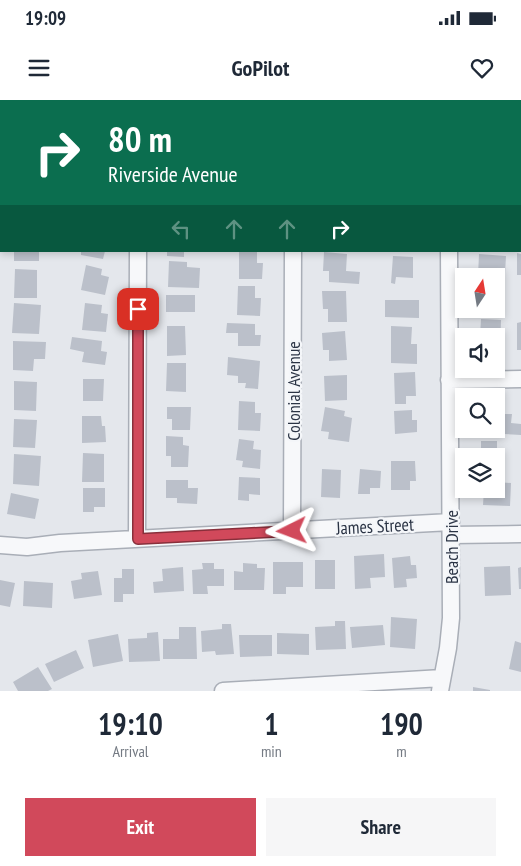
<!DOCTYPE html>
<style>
body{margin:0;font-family:"PT Sans Narrow",sans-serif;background:#f6f6f7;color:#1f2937;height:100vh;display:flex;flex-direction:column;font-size:19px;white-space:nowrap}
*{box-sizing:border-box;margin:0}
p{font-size:16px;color:#747a83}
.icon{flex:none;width:28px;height:28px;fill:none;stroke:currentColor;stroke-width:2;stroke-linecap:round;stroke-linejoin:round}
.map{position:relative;height:591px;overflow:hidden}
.panel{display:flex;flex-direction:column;background:#fff;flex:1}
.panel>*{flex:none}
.top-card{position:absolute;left:0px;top:0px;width:521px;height:152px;box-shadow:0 2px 8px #0003;background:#0b6e4f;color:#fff;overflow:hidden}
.needle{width:32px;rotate:12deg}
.buttons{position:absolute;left:455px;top:168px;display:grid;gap:10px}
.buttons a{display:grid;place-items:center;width:50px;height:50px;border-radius:0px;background:#fff;box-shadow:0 2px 8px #0003;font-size:25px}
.pin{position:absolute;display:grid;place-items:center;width:42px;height:42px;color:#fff;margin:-21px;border-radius:10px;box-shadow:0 2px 8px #0006}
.me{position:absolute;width:55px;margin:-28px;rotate:267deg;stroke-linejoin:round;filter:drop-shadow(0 0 4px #0008)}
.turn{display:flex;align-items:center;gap:18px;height:105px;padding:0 25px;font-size:22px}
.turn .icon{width:65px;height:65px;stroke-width:2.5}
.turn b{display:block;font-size:35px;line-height:42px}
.lanes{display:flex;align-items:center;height:48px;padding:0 25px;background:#0003;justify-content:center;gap:25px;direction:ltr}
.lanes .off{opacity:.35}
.eta{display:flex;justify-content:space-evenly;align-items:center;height:85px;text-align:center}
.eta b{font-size:30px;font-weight:700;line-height:35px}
.button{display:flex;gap:10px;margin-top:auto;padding:10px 25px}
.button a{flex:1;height:58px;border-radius:0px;background:#d1495b;color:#fff;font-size:20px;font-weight:700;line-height:58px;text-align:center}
.button a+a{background:#f6f6f7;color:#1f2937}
.status{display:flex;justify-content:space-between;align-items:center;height:35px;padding:0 25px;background:#fff;direction:ltr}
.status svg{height:14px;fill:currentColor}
header{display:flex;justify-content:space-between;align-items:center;height:65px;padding:0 25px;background:#fff;font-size:22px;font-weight:700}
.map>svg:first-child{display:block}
.building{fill:#bbc0ca}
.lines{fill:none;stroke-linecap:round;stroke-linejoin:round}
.street-casing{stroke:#a9aeb7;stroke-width:19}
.street{stroke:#f7f8fa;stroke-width:16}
.route-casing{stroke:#882f3b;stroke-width:12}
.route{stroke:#d1495b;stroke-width:9}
.labels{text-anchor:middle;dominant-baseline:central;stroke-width:4.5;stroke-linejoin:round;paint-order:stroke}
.street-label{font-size:18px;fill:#2b3445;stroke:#f4f6f9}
</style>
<div class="status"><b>19:09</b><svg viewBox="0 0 49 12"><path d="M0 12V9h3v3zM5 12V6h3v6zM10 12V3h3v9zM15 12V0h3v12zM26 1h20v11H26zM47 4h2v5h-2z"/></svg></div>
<header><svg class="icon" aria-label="menu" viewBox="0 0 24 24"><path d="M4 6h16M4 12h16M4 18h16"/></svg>GoPilot<svg class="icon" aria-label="heart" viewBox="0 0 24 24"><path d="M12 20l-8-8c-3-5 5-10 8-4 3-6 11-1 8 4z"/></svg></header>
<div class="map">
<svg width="521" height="591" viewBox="0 0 521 591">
<rect width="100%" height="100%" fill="#e4e7ec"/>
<path class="building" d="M14 151H39V161H14Z
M81 151H105L103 159 81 155Z
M167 151H184V157L167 156Z
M239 152H257V163H263L262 179H239Z
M324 152 347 154 346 171 360 172 359 184 329 182V171H323Z
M517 153 521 154V175H517Z
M479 154 506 156 505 174 478 176Z
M393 156 413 157V178L396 177 395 184 391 183Z
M169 161 187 162V167L200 168 199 188 168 187Z
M86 165 102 169 101 175 109 177 105 195 81 190Z
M15 169 37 170V198H14Z
M238 186H255V198H261L260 216 237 215Z
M322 191H346L347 222H328V209H323Z
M166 195H195V212H166Z
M385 200H419V218L385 217Z
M14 203 41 205 39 234 12 233Z
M85 203 102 205 101 213 108 214 106 232 82 230Z
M481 219 501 220 500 250H496V236H480Z
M521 222V250H517V223Z
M227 223 255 224V235H261L260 246H238V233H226Z
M167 226H185L186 255 167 256Z
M391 226 412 227 411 244H417V264L391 263Z
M345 231 347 260 329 261V250H323L322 233Z
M72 237 102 241 101 251 107 252 105 265 82 262 84 252 70 249Z
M13 241 46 242 45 259H34L33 271 13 270Z
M228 257 260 261 258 289 245 288 246 283H238V276L227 275Z
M167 263H186V292L166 291Z
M415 272 416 296H406V304H395L394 273Z
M347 275V300L325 301 324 276Z
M83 279H104L103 301H83Z
M14 281 37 282 36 311 14 310Z
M239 301 255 302V313H261L260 331 238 330Z
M167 307H191L190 330H172V319H167Z
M325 307 345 311 344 316 352 318 349 342 328 339 329 332 321 331Z
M412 310V320H417V332L395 334 394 311Z
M496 314H512L511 323 521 324V335L504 334V330H496Z
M82 316H101L102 326H105L106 342 82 343Z
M14 319 37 320 35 348 13 347Z
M166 336 183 337V345L189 346 188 367H171V356H166Z
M239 339 254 341 253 349 261 350 260 369 242 367 243 361 236 360Z
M481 341H497V348H505V368H496V356H481Z
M83 353 104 354V382H82Z
M14 354 41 356 39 386 13 384Z
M391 361H415L416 381H410V390H391Z
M322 369 341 370 340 398 321 397Z
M360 369 381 371 380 388H370V394H358Z
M239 377 260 378V395L249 394V401L238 400Z
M166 380H188V388H198L197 404 177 403V398H166Z
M496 382 511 383 510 406 483 405 484 389H496Z
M83 388H105V407H94V412H83Z
M11 393 39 399 35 419 7 414Z
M384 454 385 477 370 478 371 488 355 489 354 456Z
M410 456 411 465H416L417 478 406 479 407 487 394 488 392 458Z
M315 460H335V489H315Z
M273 462H303V487H286V494H273Z
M202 463H214V469H224V486H207L208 494H193L192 470 203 469Z
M243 463 257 464V468H265L264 490H234V471L243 472Z
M510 466 511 495 485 496 484 467Z
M183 467 184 491 154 493 153 482 163 481 162 469Z
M521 467V489H519L518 468Z
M122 469H134V494H123V502H114V478H122Z
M98 471 102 495 74 499 71 481 82 479 81 473Z
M0 480 15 483 10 507 0 505Z
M24 481 53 483 52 508 23 506Z
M391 517 417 519 415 549 390 547Z
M335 521H345L346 549 316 550 315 527 335 526Z
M222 524H231L234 554 216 555 215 551 202 552 201 531 222 529Z
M383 525 385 545 352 548 350 527Z
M179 527H196L197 559H163V539H179Z
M158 532 160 561 129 562 128 539 147 538V533Z
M277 533 309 534V555L277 554Z
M118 534 123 561 93 567 88 540Z
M239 535H272V556L240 557Z
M515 541 521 543V572L509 569Z
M76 550 84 568 54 582 45 564Z
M38 567 52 589 48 591H18L13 582Z
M473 587 490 590V591H473Z"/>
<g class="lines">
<g class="street-casing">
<path id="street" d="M138 1V0
M294 1V0
M451 1V0
M0 29H1
M520 123H521
M449 280 521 279
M292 431 293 151
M451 435 521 434
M137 439 138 151
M0 445 27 447 60 443 451 422
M223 591 442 578
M440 591 448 548 451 518 449 151"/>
</g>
<use href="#street" class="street"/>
</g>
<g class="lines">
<g class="route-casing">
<path id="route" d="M138 209V439L292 431"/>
</g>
<use href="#route" class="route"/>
</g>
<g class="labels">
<g class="street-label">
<text transform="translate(293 291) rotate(-90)">Colonial Avenue</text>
<text transform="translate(375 426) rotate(-3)">James Street</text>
<text transform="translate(451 447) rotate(-90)">Beach Drive</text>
</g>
</g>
</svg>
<div class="buttons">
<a><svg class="needle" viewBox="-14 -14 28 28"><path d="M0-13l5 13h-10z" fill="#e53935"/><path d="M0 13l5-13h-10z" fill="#747a83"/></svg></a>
<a><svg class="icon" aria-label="sound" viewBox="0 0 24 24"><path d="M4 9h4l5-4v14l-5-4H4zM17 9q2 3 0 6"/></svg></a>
<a><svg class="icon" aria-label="search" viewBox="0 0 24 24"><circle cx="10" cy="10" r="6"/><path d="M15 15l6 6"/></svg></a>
<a><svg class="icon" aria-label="layers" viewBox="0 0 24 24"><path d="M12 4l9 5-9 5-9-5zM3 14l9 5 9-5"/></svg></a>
</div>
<div class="pin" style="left:138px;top:209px;background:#d93025"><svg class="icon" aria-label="arrive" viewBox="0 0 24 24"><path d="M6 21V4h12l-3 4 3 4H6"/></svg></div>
<svg class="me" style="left:292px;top:431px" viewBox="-20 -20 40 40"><path d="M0-17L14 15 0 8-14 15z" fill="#d1495b" stroke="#fff" stroke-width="4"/></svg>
<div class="top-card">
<div class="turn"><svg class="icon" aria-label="right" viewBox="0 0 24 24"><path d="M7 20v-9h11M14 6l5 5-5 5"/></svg><div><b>80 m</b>Riverside Avenue</div></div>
<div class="lanes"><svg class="icon off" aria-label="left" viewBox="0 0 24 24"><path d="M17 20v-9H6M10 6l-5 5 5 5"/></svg><svg class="icon off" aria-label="ahead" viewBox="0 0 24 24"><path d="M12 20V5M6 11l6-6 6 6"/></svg><svg class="icon off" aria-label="ahead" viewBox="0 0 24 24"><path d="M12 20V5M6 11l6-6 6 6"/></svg><svg class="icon" aria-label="right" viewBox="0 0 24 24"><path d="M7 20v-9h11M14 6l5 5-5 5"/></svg></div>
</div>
</div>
<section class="panel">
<div class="eta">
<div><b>19:10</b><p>Arrival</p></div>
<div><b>1</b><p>min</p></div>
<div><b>190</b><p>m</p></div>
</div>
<div class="button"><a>Exit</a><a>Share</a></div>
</section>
